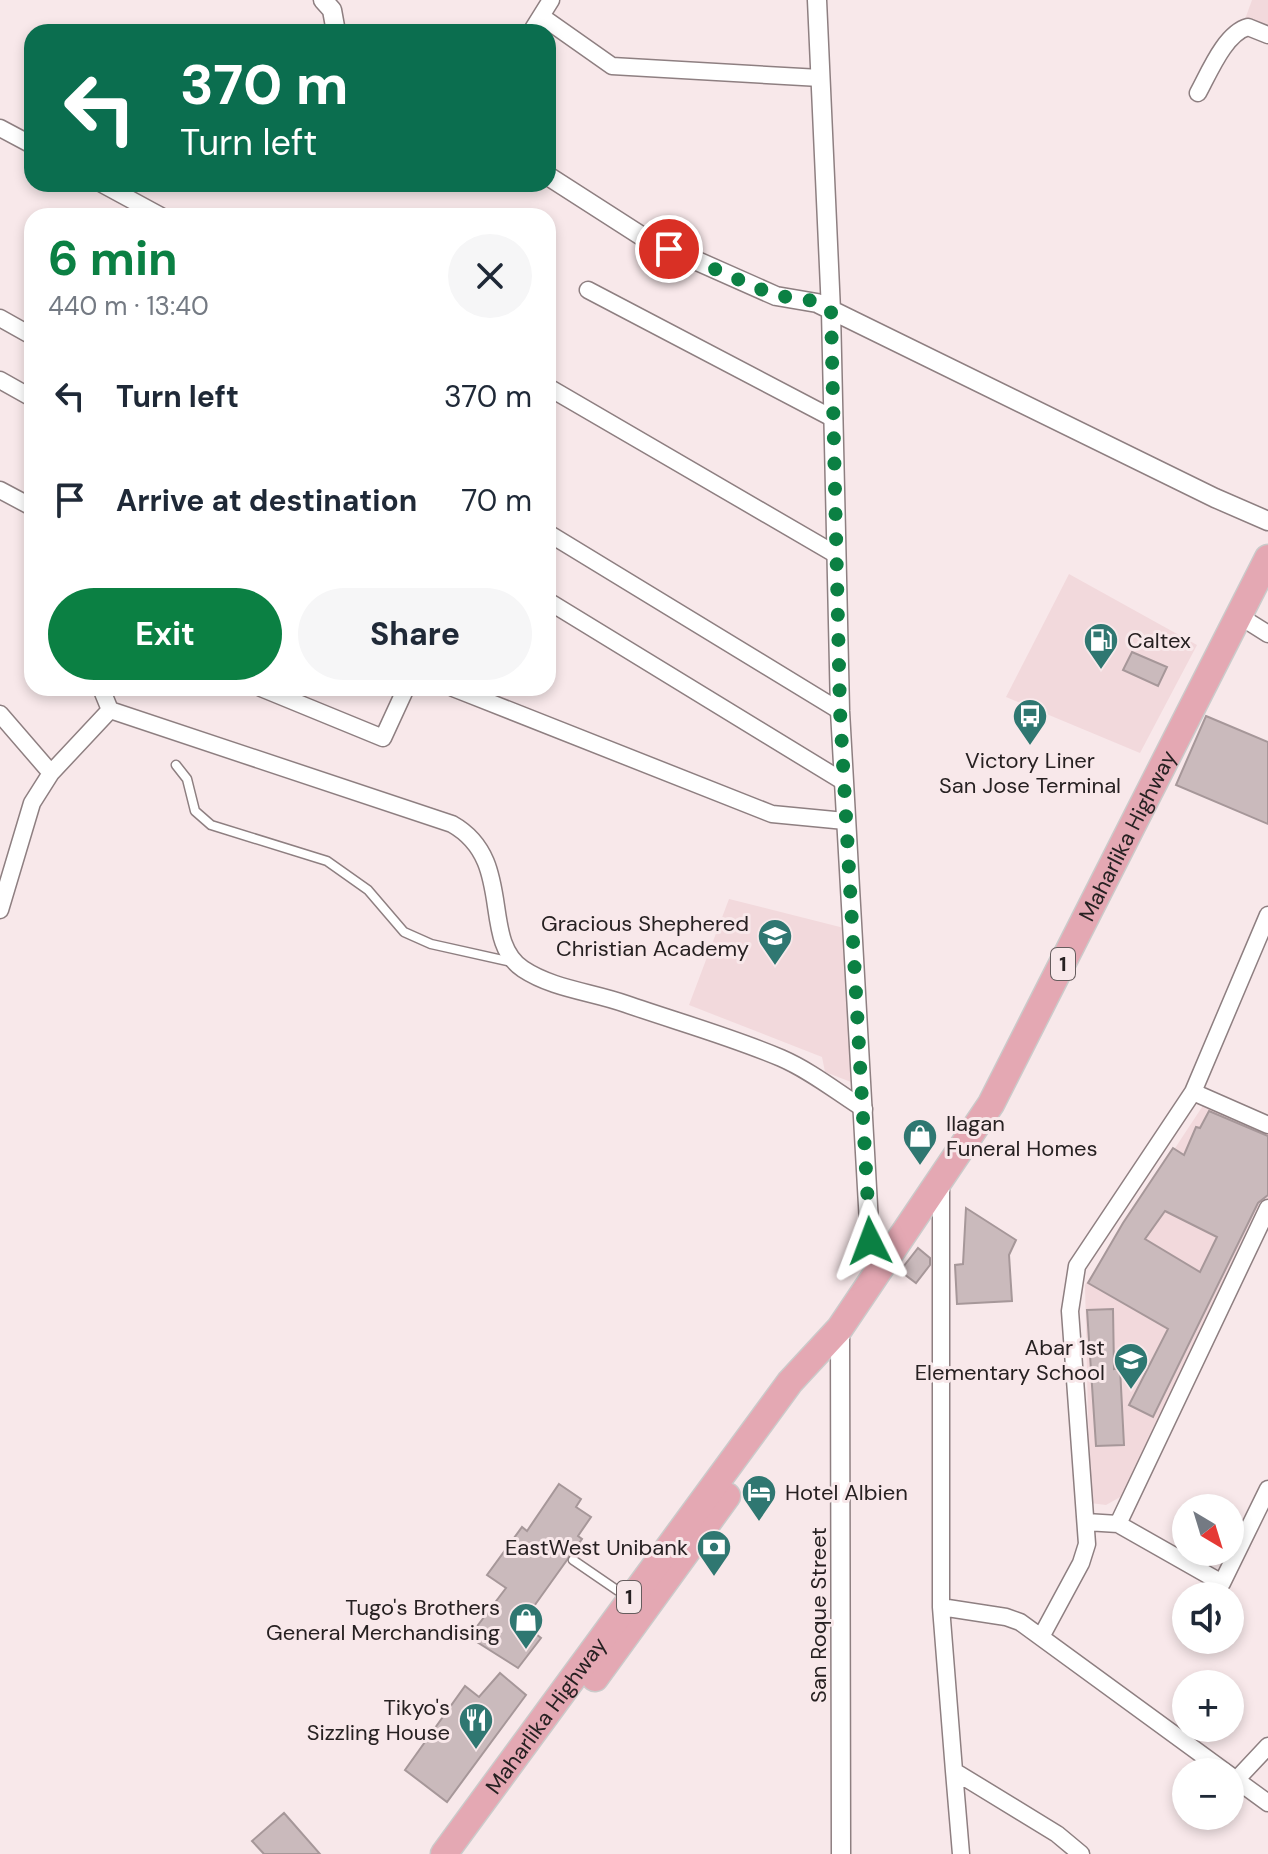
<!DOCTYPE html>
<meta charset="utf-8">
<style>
body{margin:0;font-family:"DM Sans",sans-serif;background:#f6f6f7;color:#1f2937;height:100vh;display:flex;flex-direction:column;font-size:30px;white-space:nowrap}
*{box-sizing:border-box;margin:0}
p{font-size:26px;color:#747a83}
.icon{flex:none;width:44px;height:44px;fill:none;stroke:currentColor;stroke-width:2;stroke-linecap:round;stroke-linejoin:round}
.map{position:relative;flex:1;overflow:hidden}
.sheet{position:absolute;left:24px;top:208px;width:532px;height:488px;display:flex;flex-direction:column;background:#fff;border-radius:24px;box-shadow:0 4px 12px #0003}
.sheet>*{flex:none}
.guide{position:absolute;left:24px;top:24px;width:532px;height:168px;border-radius:24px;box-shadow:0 4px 12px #0003;background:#0b6e4f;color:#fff;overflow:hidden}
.needle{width:52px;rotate:142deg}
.buttons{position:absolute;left:1172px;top:1494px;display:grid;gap:16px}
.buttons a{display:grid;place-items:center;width:72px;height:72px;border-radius:50%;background:#fff;box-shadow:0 4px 12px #0003;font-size:40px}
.pin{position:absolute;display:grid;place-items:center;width:68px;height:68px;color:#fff;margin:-34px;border:4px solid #fff;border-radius:50%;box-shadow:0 2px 8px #0007}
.me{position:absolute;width:88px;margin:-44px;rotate:357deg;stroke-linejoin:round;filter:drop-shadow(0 0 6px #0008)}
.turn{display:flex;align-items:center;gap:28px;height:168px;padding:0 24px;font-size:36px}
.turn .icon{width:104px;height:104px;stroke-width:2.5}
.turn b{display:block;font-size:56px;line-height:68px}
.round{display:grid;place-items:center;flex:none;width:84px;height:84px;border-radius:42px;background:#f6f6f7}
.summary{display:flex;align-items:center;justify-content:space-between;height:136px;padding:0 24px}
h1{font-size:48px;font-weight:700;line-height:60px;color:#0b8043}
.cta{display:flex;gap:16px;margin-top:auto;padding:16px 24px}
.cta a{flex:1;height:92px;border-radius:48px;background:#0b8043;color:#fff;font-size:32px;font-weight:700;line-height:92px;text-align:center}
.cta a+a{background:#f6f6f7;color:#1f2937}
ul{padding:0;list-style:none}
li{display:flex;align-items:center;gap:24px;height:104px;padding:0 24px}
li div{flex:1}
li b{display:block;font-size:30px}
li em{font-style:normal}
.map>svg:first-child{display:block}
.built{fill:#f2d9dc}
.building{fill:#cababc;stroke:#a69799;stroke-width:2;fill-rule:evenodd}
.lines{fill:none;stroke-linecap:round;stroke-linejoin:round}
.service-casing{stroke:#8e7f81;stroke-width:11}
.minor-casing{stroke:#8e7f81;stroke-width:19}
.tertiary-casing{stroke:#8e7f81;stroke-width:21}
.trunk-casing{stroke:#cbcaca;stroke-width:29}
.service{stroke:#fff;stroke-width:8}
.minor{stroke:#fff;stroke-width:16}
.tertiary{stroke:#fff;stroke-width:18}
.trunk{stroke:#e4a8b3;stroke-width:26}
.route{stroke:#0b8043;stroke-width:14;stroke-dasharray:0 25.2}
.labels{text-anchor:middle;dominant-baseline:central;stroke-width:6;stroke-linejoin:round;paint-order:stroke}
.shield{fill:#f8e8ea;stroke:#665d5e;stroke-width:2}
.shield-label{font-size:20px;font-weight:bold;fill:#272122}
.poi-label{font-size:22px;fill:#272122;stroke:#f8e8ea;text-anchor:end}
.street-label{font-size:22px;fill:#272122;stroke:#f8e8ea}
</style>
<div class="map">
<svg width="1268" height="1854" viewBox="0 0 1268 1854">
<rect width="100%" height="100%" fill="#f8e8ea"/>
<path class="built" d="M1252 0H1268V31L1244 22Z
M1069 574 1197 645 1140 753 1006 697Z
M729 899 844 928 851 1082 825 1072 822 1057 689 1005Z
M1206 1101 1268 1130V1198L1122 1496 1106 1505 1090 1503 1085 1285Z"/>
<path class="building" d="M1132 652 1167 667 1158 686 1123 670Z
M1206 716 1268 742V824L1176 785Z
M1209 1111 1268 1136V1195L1258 1203 1153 1417 1129 1405 1168 1329 1088 1283 1123 1223 1173 1148 1184 1155 1196 1127 1200 1128ZM1165 1211 1217 1237 1200 1272 1145 1239Z
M966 1208 1016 1240 1009 1255 1012 1301 957 1304 955 1265 963 1264Z
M918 1248 930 1258V1265L916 1283 900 1271Z
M1113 1309 1114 1369 1120 1368 1124 1445 1096 1446 1087 1310Z
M559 1484 581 1499 576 1507 591 1517 578 1536 582 1539 522 1623 541 1638 518 1668 469 1637 506 1588 487 1575 522 1527 527 1531Z
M500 1673 526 1695 447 1802 405 1770 465 1686 479 1697Z
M284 1813 320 1854H264L252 1841Z"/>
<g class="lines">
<g class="service-casing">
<path id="service" d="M176 765 187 779 195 811 211 825 327 861 368 890 404 932 431 944 512 962
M573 1560 627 1597"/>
</g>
<g class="minor-casing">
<path id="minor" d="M541 16 612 66 820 78
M531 32 551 0
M1198 93C1209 73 1225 33 1248 27L1268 35
M0 128 32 145
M102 184 161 216
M588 290 834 419
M0 318 32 336
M0 380 32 398
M548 387 835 554
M0 490 32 507
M548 533 840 711
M548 601 844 782
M1241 617 1268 634
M101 688 110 710
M261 688 383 738 406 688
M453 688 772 814 845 821
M110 710 452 824C516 860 479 940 523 969 553 989 593 992 626 1004 678 1022 732 1037 781 1058 811 1071 837 1092 864 1109
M0 714 51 773
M0 910 32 803 51 773 110 710
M1193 1092 1268 1125
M941 1182V1607L954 1771 1057 1834 1081 1854
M1086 1522 1118 1524 1222 1583 1268 1489
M1118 1524 1268 1208
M941 1607 1006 1617 1020 1622 1268 1803
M1041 1637 1081 1563 1087 1544 1070 1311 1077 1266 1193 1092 1268 915
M954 1771 961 1854
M1238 1778 1268 1746"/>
</g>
<g class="tertiary-casing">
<path id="tertiary" d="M323 0 332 10 336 32
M817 0 831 311 840 711 870 1241 880 1271
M548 176 643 237 776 296 817 303 1215 498 1268 521
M840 1328 841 1854"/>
</g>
<g class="trunk-casing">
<g id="trunk">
<path d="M595 1678 727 1496"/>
<path id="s1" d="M444 1854 790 1382 840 1328 991 1104 1268 558"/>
</g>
</g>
<use href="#service" class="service"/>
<use href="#minor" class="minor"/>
<use href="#tertiary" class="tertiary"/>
<use href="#trunk" class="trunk"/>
</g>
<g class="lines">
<path class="route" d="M669 249 776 296 805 298 831 311 840 711 870 1241"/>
</g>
<defs>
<g id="fuel-pin" transform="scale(1.8)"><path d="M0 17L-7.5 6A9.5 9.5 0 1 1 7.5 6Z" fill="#2f7771" stroke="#f8e8ea"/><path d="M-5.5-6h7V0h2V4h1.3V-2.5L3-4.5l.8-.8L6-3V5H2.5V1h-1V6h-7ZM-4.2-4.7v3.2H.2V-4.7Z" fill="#fff"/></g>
<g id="bus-pin" transform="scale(1.8)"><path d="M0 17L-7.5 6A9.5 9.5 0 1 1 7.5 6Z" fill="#2f7771" stroke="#f8e8ea"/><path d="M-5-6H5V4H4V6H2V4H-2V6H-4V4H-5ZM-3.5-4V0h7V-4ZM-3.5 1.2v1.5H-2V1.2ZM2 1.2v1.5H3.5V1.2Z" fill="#fff"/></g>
<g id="school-pin" transform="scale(1.8)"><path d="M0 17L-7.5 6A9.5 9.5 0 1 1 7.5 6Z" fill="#2f7771" stroke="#f8e8ea"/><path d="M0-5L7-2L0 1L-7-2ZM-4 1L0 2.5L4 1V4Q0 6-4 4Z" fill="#fff"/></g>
<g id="shop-pin" transform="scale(1.8)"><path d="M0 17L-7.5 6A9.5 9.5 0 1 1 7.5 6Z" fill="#2f7771" stroke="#f8e8ea"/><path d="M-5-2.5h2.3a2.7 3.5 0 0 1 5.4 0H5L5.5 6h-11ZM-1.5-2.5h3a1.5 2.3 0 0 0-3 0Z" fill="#fff"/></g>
<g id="hotel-pin" transform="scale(1.8)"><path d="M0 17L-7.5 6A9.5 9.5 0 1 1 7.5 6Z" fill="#2f7771" stroke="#f8e8ea"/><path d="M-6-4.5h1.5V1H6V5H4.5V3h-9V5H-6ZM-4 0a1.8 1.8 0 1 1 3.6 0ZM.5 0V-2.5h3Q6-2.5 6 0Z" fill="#fff"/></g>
<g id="bank-pin" transform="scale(1.8)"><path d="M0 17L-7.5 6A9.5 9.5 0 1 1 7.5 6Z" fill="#2f7771" stroke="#f8e8ea"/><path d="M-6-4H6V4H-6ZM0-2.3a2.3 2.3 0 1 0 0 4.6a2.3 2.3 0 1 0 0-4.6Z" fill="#fff"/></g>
<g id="restaurant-pin" transform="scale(1.8)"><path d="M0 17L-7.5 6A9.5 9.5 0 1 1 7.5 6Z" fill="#2f7771" stroke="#f8e8ea"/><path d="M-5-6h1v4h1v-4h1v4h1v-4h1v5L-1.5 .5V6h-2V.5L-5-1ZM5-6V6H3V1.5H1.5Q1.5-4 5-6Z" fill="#fff"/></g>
</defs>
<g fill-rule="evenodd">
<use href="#fuel-pin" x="1101" y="640"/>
<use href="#bus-pin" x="1030" y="716"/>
<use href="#school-pin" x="775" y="936"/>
<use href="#shop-pin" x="920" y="1136"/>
<use href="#school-pin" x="1131" y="1360"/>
<use href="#hotel-pin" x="759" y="1492"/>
<use href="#bank-pin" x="714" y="1547"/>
<use href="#shop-pin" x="526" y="1620"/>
<use href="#restaurant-pin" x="476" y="1720"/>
</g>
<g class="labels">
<g class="shield">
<rect x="1051" y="948" width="24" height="32" rx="6"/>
<rect x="617" y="1581" width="24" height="32" rx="6"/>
</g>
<g class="shield-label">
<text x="1063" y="964">1</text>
<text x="629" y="1597">1</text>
</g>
<g class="poi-label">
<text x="1127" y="640" text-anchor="start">Caltex</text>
<text x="1030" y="760" text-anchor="middle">Victory Liner<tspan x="1030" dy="25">San Jose Terminal</tspan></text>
<text x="749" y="923">Gracious Shephered<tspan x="749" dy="25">Christian Academy</tspan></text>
<text x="946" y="1123" text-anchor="start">Ilagan<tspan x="946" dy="25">Funeral Homes</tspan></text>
<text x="1105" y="1347">Abar 1st<tspan x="1105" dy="25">Elementary School</tspan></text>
<text x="785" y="1492" text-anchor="start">Hotel Albien</text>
<text x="688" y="1547">EastWest Unibank</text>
<text x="500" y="1607">Tugo's Brothers<tspan x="500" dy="25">General Merchandising</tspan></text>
<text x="450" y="1707">Tikyo's<tspan x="450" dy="25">Sizzling House</tspan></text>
</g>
<g class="street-label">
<text stroke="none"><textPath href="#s1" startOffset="1230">Maharlika Highway</textPath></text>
<text transform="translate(818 1615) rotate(-90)">San Roque Street</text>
<text stroke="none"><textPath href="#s1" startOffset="172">Maharlika Highway</textPath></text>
</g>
</g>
</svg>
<div class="buttons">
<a><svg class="needle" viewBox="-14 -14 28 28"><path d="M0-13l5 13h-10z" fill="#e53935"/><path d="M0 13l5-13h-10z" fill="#747a83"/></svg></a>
<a><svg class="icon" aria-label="sound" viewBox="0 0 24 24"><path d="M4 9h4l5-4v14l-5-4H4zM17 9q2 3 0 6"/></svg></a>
<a>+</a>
<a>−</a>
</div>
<div class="pin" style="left:669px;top:249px;background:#d93025"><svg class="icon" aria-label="arrive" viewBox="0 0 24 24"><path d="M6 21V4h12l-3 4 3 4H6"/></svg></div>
<svg class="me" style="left:870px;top:1241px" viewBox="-20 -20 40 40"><path d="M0-17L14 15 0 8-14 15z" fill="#0b8043" stroke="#fff" stroke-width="4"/></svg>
<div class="guide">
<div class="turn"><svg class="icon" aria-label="left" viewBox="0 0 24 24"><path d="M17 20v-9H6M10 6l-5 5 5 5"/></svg><div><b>370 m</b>Turn left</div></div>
</div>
<section class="sheet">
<div class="summary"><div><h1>6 min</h1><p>440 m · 13:40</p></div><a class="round"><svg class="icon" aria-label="close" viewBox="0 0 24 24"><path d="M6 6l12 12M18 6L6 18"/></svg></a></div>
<ul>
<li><svg class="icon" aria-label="left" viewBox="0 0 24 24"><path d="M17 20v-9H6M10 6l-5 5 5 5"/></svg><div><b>Turn left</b></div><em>370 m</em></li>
<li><svg class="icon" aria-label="arrive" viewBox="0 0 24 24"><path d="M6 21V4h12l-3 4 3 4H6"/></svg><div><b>Arrive at destination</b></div><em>70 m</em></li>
</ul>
<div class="cta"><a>Exit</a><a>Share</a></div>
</section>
</div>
